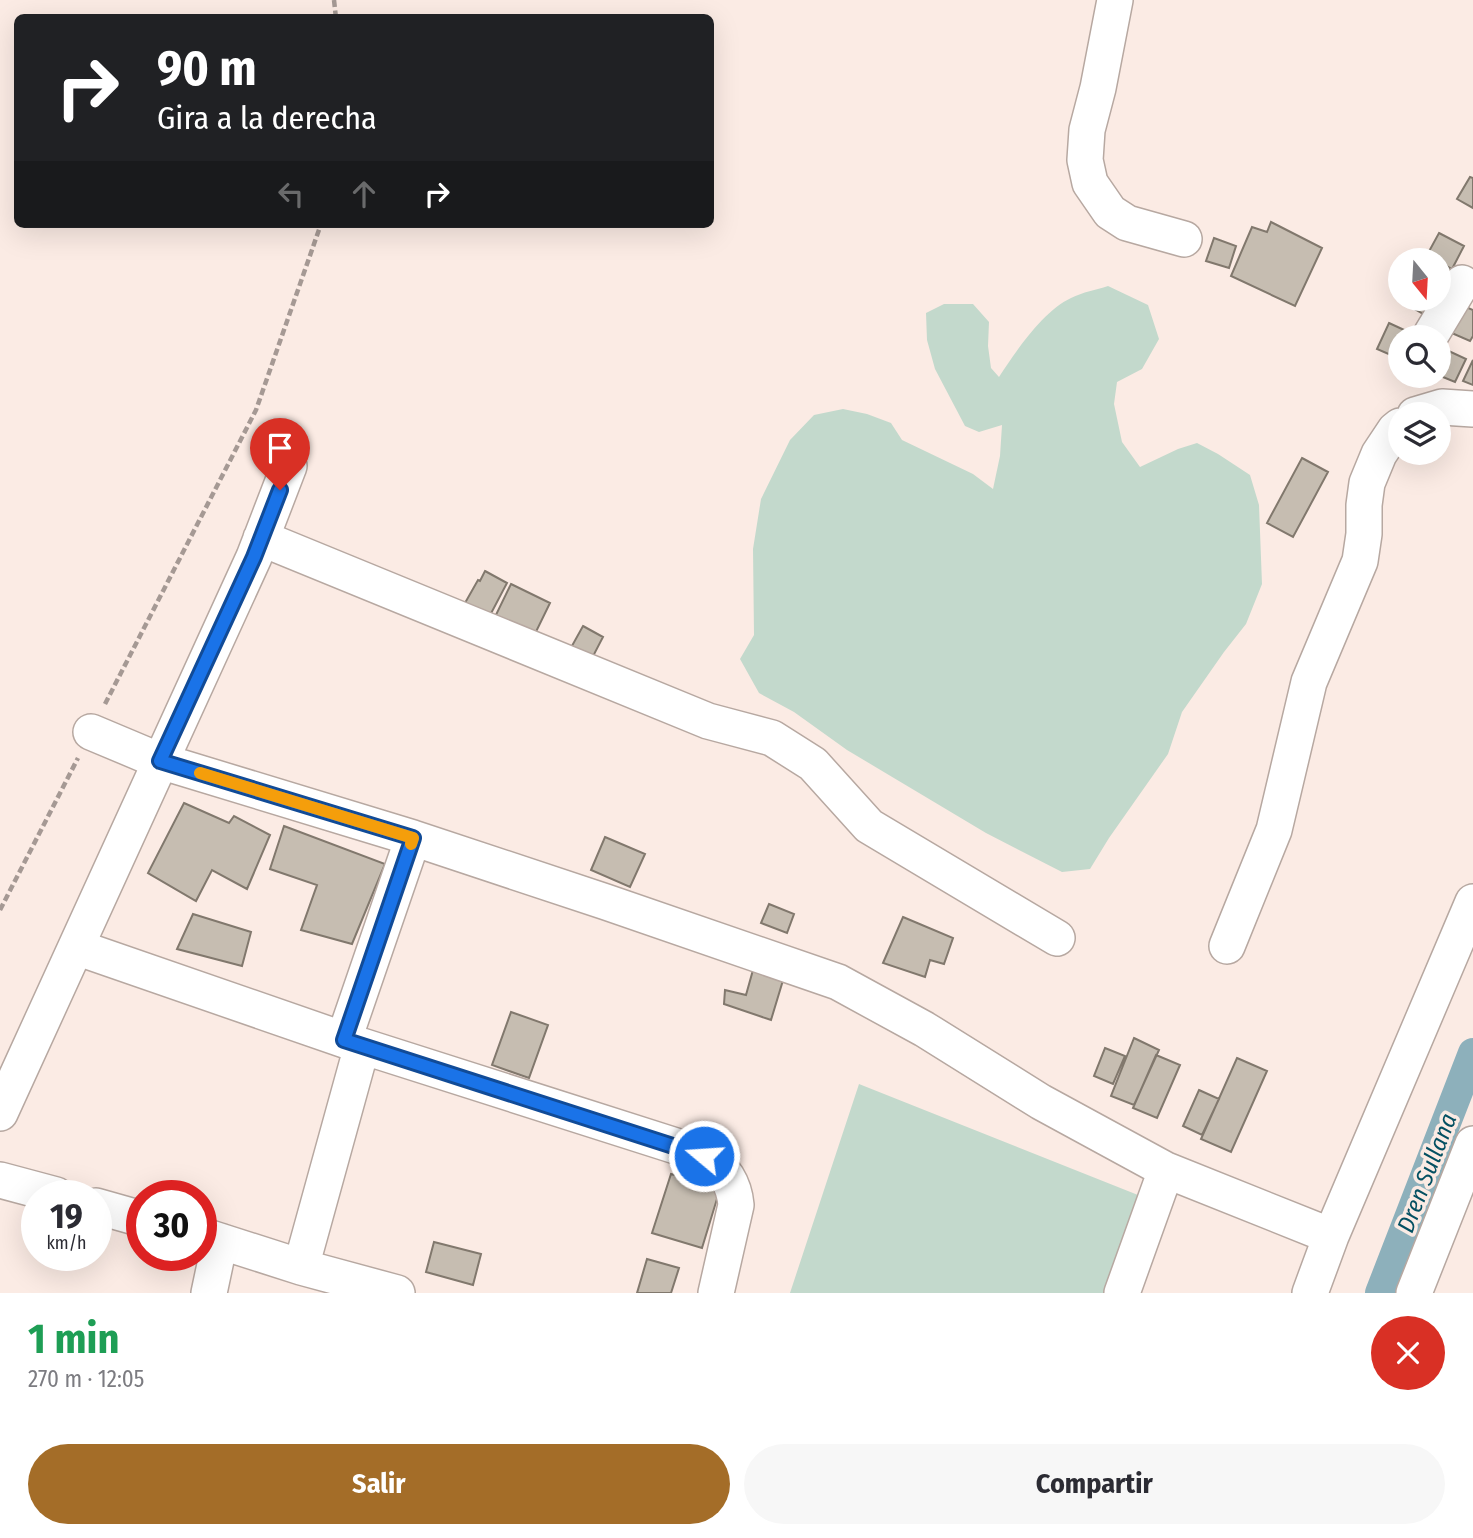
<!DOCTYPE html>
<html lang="es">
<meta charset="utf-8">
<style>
body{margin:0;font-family:"Fira Sans Condensed",sans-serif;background:#f7f7f7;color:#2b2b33;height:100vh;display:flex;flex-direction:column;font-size:26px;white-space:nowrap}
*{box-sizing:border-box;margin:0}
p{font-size:23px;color:#7c7c81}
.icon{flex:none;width:38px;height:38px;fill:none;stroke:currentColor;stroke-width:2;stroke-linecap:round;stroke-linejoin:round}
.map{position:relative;height:1293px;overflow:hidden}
.sheet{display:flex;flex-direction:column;background:#fff;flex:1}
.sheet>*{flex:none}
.hud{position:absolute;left:14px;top:14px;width:700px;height:214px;border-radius:10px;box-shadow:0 7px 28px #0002;background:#202124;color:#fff;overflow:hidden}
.needle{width:46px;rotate:162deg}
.controls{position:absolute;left:1388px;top:248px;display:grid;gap:14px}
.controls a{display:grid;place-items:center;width:63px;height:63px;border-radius:50%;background:#fff;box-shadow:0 7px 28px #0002;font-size:35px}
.speed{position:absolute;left:21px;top:1180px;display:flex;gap:14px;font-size:35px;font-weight:700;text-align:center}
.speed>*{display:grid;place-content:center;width:91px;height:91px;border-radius:50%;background:#fff;box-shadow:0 7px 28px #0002;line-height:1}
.speed small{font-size:18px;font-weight:400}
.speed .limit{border:10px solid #d22;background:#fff;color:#111}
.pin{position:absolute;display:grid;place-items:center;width:60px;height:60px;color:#fff;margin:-72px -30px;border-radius:50% 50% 50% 0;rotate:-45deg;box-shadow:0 0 7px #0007}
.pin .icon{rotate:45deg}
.me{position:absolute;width:77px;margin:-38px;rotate:288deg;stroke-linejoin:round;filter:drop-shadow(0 0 5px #0008)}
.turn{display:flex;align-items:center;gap:24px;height:147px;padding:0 28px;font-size:32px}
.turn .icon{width:91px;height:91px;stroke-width:2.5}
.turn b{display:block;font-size:49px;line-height:60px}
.lanes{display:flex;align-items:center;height:66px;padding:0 28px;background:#0003;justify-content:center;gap:35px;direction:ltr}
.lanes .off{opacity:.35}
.round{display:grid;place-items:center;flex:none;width:74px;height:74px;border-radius:37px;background:#f7f7f7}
.summary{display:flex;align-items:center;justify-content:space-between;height:119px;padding:0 28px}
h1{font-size:42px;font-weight:700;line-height:52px;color:#1e9e55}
.cta{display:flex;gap:14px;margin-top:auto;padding:14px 28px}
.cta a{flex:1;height:80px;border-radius:42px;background:#a46d28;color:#fff;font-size:28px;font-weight:700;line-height:80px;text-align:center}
.cta a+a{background:#f7f7f7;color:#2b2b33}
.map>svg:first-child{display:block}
.green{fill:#c3d9cc}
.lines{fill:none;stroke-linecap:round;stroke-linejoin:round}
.canal{stroke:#8db0bb;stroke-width:30}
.building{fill:#c6bdb1;stroke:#81786d;stroke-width:2}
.minor-casing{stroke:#b7a8a1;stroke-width:38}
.path{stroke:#a59994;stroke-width:4.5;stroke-dasharray:7 3.5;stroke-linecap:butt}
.minor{stroke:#fff;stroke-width:35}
.route-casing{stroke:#114b97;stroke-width:18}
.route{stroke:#1a73e8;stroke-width:12}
.slow{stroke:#f59e0b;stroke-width:12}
.labels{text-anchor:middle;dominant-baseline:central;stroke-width:7;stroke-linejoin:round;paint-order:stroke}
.water-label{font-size:24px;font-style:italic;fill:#045062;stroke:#fbebe4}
</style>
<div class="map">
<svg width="1473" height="1293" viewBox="0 0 1473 1293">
<rect width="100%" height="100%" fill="#fbebe4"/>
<path class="green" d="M1108 286 1148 305 1159 339 1142 369 1117 382 1114 404 1122 442 1140 467 1178 449 1197 443 1218 454 1250 475 1259 505 1262 584 1246 624 1224 652 1182 712 1168 754 1109 838 1090 869 1062 872 986 833 847 750 794 712 759 693 740 659 754 635 753 549 761 499 790 440 814 415 843 409 867 414 891 423 902 440 973 474 993 489 1000 456 1002 425 979 432 965 426 935 369 927 340 926 313 944 304H973L989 322 988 346 991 368 999 377C1016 351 1043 311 1071 298 1083 292 1096 290 1108 286Z
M859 1084 1143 1197 1108 1293H790Z"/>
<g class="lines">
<path class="canal" d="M1380 1293 1473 1053"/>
</g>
<path class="building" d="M1470 177 1473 178V208L1457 199Z
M1271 222 1322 248 1295 306 1231 276 1252 227 1267 232Z
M1439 233 1464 246 1452 269 1427 255Z
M1214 238 1236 246 1229 268 1206 261Z
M1400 299H1430L1438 304 1430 318 1399 300Z
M1459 304 1473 310V336L1470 341 1447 331Z
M1389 323 1415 335 1413 338H1400V359L1377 349Z
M1438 346 1466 359 1455 382 1438 375Z
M1473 360V385L1463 381Z
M1302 458 1328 472 1293 537 1267 523Z
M485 571 507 583 486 623 461 610 478 580 480 581Z
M511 584 550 603 532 640 493 621Z
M583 626 603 637 589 664 568 653Z
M184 803 229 823 234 816 270 835 247 889 212 870 196 901 148 873Z
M284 826 385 864 352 944 301 930 317 885 270 869Z
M605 837 645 854 630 887 591 870Z
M769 904 794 914 787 933 761 923Z
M193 914 251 932 242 966 177 949Z
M903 917 953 938 944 964 930 960 925 977 883 963Z
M753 970 784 977 771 1020 724 1004 725 990 746 995Z
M511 1012 548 1025 529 1078 492 1065Z
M1134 1038 1159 1050 1134 1105 1111 1096Z
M1105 1048 1125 1056 1113 1084 1094 1076Z
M1156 1055 1180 1065 1157 1118 1133 1108Z
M1237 1058 1267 1071 1231 1152 1201 1139Z
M1199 1090 1219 1099 1202 1135 1183 1126Z
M671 1174 720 1189 702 1248 652 1233Z
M434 1242 481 1254 473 1285 426 1272Z
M647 1259 679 1268 671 1293H637Z"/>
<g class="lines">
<g class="minor-casing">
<path id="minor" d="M1115 0 1098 88 1087 130 1085 160 1090 183 1110 212 1127 223 1184 239
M1429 338 1462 283
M1415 415 1442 407 1473 409
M261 538 708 721 772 738 813 764 869 826 1057 938
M91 732 160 761 413 838 606 902 838 982 924 1029 1041 1102 1166 1170 1331 1236
M1227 946 1274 830 1309 682 1360 561 1364 534V505L1367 483 1379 454 1395 430 1400 426
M76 947 362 1046 704 1155C723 1167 734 1182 736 1205L716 1293
M344 1039 413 838
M0 1113 254 557 289 466
M0 1180 56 1195
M96 1206 142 1219
M201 1235 301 1267 397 1293
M301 1267 362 1046
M209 1293 220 1241
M1122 1293 1166 1170
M1310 1293 1331 1236 1473 902
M1414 1293 1473 1144"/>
</g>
<path class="path" d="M334 0 336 18
M105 704 256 410 321 224
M0 910 78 758"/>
<use href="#minor" class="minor"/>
</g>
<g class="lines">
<g class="route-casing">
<path id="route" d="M280 490 254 557 160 761 413 838 344 1040 704 1156"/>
</g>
<use href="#route" class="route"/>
<path class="slow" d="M200 773 413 838 411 844"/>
</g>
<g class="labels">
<g class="water-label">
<text transform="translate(1427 1173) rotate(-69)">Dren Sullana</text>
</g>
</g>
</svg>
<div class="controls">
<a><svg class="needle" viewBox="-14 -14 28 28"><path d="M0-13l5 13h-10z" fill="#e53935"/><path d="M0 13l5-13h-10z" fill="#7c7c81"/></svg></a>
<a><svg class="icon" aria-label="search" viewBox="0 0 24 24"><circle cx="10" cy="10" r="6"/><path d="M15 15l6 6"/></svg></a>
<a><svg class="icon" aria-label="layers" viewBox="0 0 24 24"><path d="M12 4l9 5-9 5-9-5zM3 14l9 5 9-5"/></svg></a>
</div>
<div class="speed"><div>19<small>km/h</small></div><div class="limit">30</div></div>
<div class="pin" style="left:280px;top:490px;background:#d93025"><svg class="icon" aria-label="arrive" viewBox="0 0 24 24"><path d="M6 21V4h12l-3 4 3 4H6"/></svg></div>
<svg class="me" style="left:704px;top:1156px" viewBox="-20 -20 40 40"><circle r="17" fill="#1a73e8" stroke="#fff" stroke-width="3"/><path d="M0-11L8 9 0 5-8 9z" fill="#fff"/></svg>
<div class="hud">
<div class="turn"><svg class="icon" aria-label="right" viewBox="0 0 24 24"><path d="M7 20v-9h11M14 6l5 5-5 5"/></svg><div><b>90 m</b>Gira a la derecha</div></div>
<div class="lanes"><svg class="icon off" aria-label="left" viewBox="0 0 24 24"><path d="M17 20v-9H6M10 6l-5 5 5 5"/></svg><svg class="icon off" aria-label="ahead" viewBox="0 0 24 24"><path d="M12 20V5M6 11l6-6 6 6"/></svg><svg class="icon" aria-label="right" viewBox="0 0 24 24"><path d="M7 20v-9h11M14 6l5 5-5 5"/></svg></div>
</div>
</div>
<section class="sheet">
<div class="summary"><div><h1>1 min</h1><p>270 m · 12:05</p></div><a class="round" style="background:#d93025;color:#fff"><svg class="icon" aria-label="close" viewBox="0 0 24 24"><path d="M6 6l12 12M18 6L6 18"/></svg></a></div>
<div class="cta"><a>Salir</a><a>Compartir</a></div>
</section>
